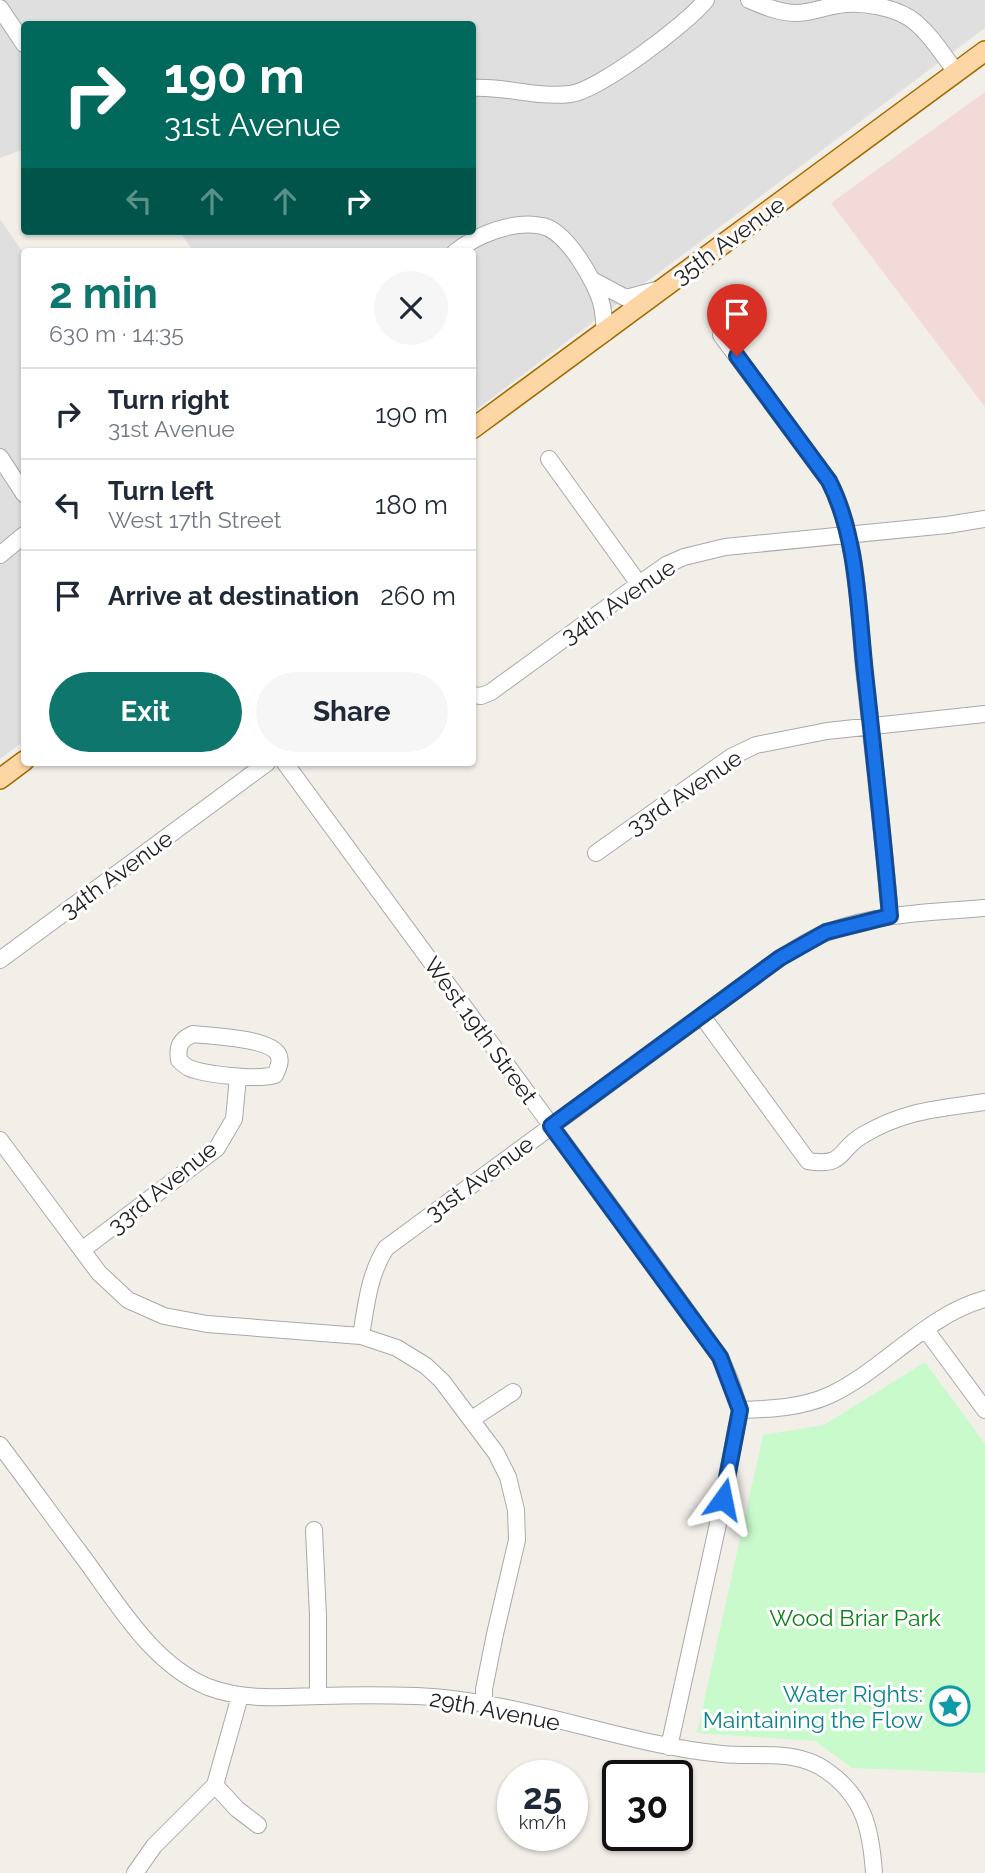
<!DOCTYPE html>
<meta charset="utf-8">
<style>
body{margin:0;font-family:Raleway,sans-serif;background:#f6f6f7;color:#1f2937;height:100vh;display:flex;flex-direction:column;font-size:26px;white-space:nowrap}
*{box-sizing:border-box;margin:0}
p{font-size:23px;color:#747a83}
.icon{flex:none;width:38px;height:38px;fill:none;stroke:currentColor;stroke-width:2;stroke-linecap:round;stroke-linejoin:round}
.map{position:relative;flex:1;overflow:hidden}
.panel{position:absolute;left:21px;top:248px;width:455px;height:518px;display:flex;flex-direction:column;background:#fff;border-radius:7px;box-shadow:0 2px 5px #0004}
.panel>*{flex:none}
.hud{position:absolute;left:21px;top:21px;width:455px;height:214px;border-radius:7px;box-shadow:0 2px 5px #0004;background:#00695c;color:#fff;overflow:hidden}
.speed{position:absolute;left:497px;top:1760px;display:flex;gap:14px;font-size:35px;font-weight:700;text-align:center}
.speed>*{display:grid;place-content:center;width:91px;height:91px;border-radius:50%;background:#fff;box-shadow:0 2px 5px #0004;line-height:1}
.speed small{font-size:18px;font-weight:400}
.speed .limit{border:4px solid #111;border-radius:10px;background:#fff;color:#111}
.pin{position:absolute;display:grid;place-items:center;width:60px;height:60px;color:#fff;margin:-72px -30px;border-radius:50% 50% 50% 0;rotate:-45deg;box-shadow:0 0 7px #0007}
.pin .icon{rotate:45deg}
.me{position:absolute;width:77px;margin:-38px;rotate:12deg;stroke-linejoin:round;filter:drop-shadow(0 0 5px #0008)}
.turn{display:flex;align-items:center;gap:24px;height:147px;padding:0 28px;font-size:32px}
.turn .icon{width:91px;height:91px;stroke-width:2.5}
.turn b{display:block;font-size:49px;line-height:60px}
.lanes{display:flex;align-items:center;height:66px;padding:0 28px;background:#0003;justify-content:center;gap:35px;direction:ltr}
.lanes .off{opacity:.35}
.round{display:grid;place-items:center;flex:none;width:74px;height:74px;border-radius:37px;background:#f6f6f7}
.overview{display:flex;align-items:center;justify-content:space-between;height:119px;padding:0 28px}
h1{font-size:42px;font-weight:700;line-height:52px;color:#0f766e}
.button{display:flex;gap:14px;margin-top:auto;padding:14px 28px}
.button a{flex:1;height:80px;border-radius:42px;background:#0f766e;color:#fff;font-size:28px;font-weight:700;line-height:80px;text-align:center}
.button a+a{background:#f6f6f7;color:#1f2937}
ul{padding:0;list-style:none}
li{display:flex;align-items:center;gap:21px;height:91px;padding:0 28px;border-top:2px solid #e0e1e3}
li div{flex:1}
li b{display:block;font-size:26px}
li em{font-style:normal}
.map>svg:first-child{display:block}
.residential{fill:#e0dfdf}
.commercial{fill:#f2dad9}
.park{fill:#c8facc}
.lines{fill:none;stroke-linecap:round;stroke-linejoin:round}
.minor-casing{stroke:#a9a9a9;stroke-width:18}
.major-casing{stroke:#a06b00;stroke-width:22}
.minor{stroke:#fff;stroke-width:16}
.major{stroke:#fcd6a4;stroke-width:19}
.route-casing{stroke:#114b97;stroke-width:18}
.route{stroke:#1a73e8;stroke-width:12}
.labels{text-anchor:middle;dominant-baseline:central;stroke-width:6;stroke-linejoin:round;paint-order:stroke}
.street-label{font-size:23px;fill:#222;stroke:#fff}
.park-label{font-size:23px;fill:#0c8416;stroke:#fff}
.culture-label{font-size:23px;fill:#0d838f;stroke:#fff;text-anchor:end}
</style>
<div class="map">
<svg width="985" height="1873" viewBox="0 0 985 1873">
<rect width="100%" height="100%" fill="#f2efe9"/>
<path class="residential" d="M0 0H985V28L473 412 472 252H194L179 231H472V24H24V149L0 158Z
M0 219 24 254V741L0 759Z"/>
<path class="commercial" d="M985 92V407L831 203Z"/>
<path class="park" d="M925 1362 985 1444V1773L852 1768 815 1741 697 1733 763 1435 824 1425Z"/>
<g class="lines">
<g class="minor-casing">
<path id="minor" d="M749 0C763 6 780 13 796 13 810 13 824 7 838 5 861 1 897 7 915 22 932 36 943 55 956 72
M0 8 24 44
M472 88C505 86 537 98 570 94 598 91 687 24 706 0
M455 252C477 235 512 220 542 226 566 230 597 283 602 306 604 314 604 324 605 333
M594 281 626 298 656 290
M721 335 829 481C858 537 858 606 864 668 873 751 883 833 890 916
M0 457 24 494
M549 459 639 584
M0 555 24 535
M472 695 481 696 491 692 639 584 666 565 684 557 725 547 947 525 985 519
M285 763 650 1260 720 1357 730 1380 740 1410 718 1524 669 1747
M596 853 731 757 756 745 827 731 985 714
M0 960 267 763
M702 1016 808 1161C846 1167 837 1150 863 1135 905 1110 938 1109 985 1102
M193 1034C211 1036 269 1038 278 1054 282 1061 278 1068 275 1075 258 1080 203 1075 187 1067 186 1067 180 1061 179 1060 177 1046 180 1040 193 1034Z
M0 1140 99 1273 128 1300 164 1316 207 1324 361 1336 397 1348 426 1366 442 1381 496 1453 508 1477 516 1510 517 1540 495 1634 484 1689V1705
M82 1250 217 1148 234 1119 238 1077
M926 1330 985 1410
M361 1336C366 1306 369 1274 386 1248L780 958C796 949 811 938 828 932 878 913 933 912 985 908
M740 1410C771 1409 801 1408 830 1395 885 1369 926 1315 985 1299
M472 1419 513 1392
M0 1445C28 1482 55 1520 83 1557 118 1604 152 1664 208 1687 245 1701 282 1697 320 1696 352 1695 384 1695 417 1696 520 1700 619 1744 722 1754 758 1758 795 1748 827 1771 864 1797 871 1829 874 1873
M314 1530 318 1616V1696
M215 1785 237 1809 258 1825
M135 1873 154 1846 215 1785 240 1696"/>
</g>
<g class="major-casing">
<path id="major" d="M472 429 985 51
M0 779 24 761"/>
</g>
<use href="#minor" class="minor"/>
<use href="#major" class="major"/>
</g>
<g class="lines">
<g class="route-casing">
<path id="route" d="M723 1499 740 1410 720 1357 551 1126 780 958 826 932 890 916C883 835 874 754 865 673 858 610 858 538 829 481L737 356"/>
</g>
<use href="#route" class="route"/>
</g>
<defs>
<g id="sight-ring" transform="scale(2.0125)"><circle r="9.5" fill="#fff" stroke="#0f9aa8" stroke-width="1.5"/><path d="M0-6L1.8-2.2L6-1.7L2.9 1.2L3.7 5.4L0 3.3L-3.7 5.4L-2.9 1.2L-6-1.7L-1.8-2.2Z" fill="#0f9aa8"/></g>
</defs>
<g fill-rule="evenodd">
<use href="#sight-ring" x="950" y="1706"/>
</g>
<g class="labels">
<g class="street-label">
<text transform="translate(728 240) rotate(-36)">35th Avenue</text>
<text transform="translate(618 601) rotate(-34)">34th Avenue</text>
<text transform="translate(684 792) rotate(-34)">33rd Avenue</text>
<text transform="translate(116 874) rotate(-36)">34th Avenue</text>
<text transform="translate(481 1030) rotate(54)">West 19th Street</text>
<text transform="translate(479 1178) rotate(-36)">31st Avenue</text>
<text transform="translate(162 1187) rotate(-39)">33rd Avenue</text>
<text transform="translate(495 1710) rotate(11)">29th Avenue</text>
</g>
<g class="park-label">
<text x="855" y="1617">Wood Briar Park</text>
</g>
<g class="culture-label">
<text x="923" y="1693">Water Rights:<tspan x="923" dy="26">Maintaining the Flow</tspan></text>
</g>
</g>
</svg>
<div class="speed"><div>25<small>km/h</small></div><div class="limit">30</div></div>
<div class="pin" style="left:737px;top:356px;background:#d93025"><svg class="icon" aria-label="arrive" viewBox="0 0 24 24"><path d="M6 21V4h12l-3 4 3 4H6"/></svg></div>
<svg class="me" style="left:723px;top:1499px" viewBox="-20 -20 40 40"><path d="M0-17L14 15 0 8-14 15z" fill="#1a73e8" stroke="#fff" stroke-width="4"/></svg>
<div class="hud">
<div class="turn"><svg class="icon" aria-label="right" viewBox="0 0 24 24"><path d="M7 20v-9h11M14 6l5 5-5 5"/></svg><div><b>190 m</b>31st Avenue</div></div>
<div class="lanes"><svg class="icon off" aria-label="left" viewBox="0 0 24 24"><path d="M17 20v-9H6M10 6l-5 5 5 5"/></svg><svg class="icon off" aria-label="ahead" viewBox="0 0 24 24"><path d="M12 20V5M6 11l6-6 6 6"/></svg><svg class="icon off" aria-label="ahead" viewBox="0 0 24 24"><path d="M12 20V5M6 11l6-6 6 6"/></svg><svg class="icon" aria-label="right" viewBox="0 0 24 24"><path d="M7 20v-9h11M14 6l5 5-5 5"/></svg></div>
</div>
<section class="panel">
<div class="overview"><div><h1>2 min</h1><p>630 m · 14:35</p></div><a class="round"><svg class="icon" aria-label="close" viewBox="0 0 24 24"><path d="M6 6l12 12M18 6L6 18"/></svg></a></div>
<ul>
<li><svg class="icon" aria-label="right" viewBox="0 0 24 24"><path d="M7 20v-9h11M14 6l5 5-5 5"/></svg><div><b>Turn right</b><p>31st Avenue</p></div><em>190 m</em></li>
<li><svg class="icon" aria-label="left" viewBox="0 0 24 24"><path d="M17 20v-9H6M10 6l-5 5 5 5"/></svg><div><b>Turn left</b><p>West 17th Street</p></div><em>180 m</em></li>
<li><svg class="icon" aria-label="arrive" viewBox="0 0 24 24"><path d="M6 21V4h12l-3 4 3 4H6"/></svg><div><b>Arrive at destination</b></div><em>260 m</em></li>
</ul>
<div class="button"><a>Exit</a><a>Share</a></div>
</section>
</div>
